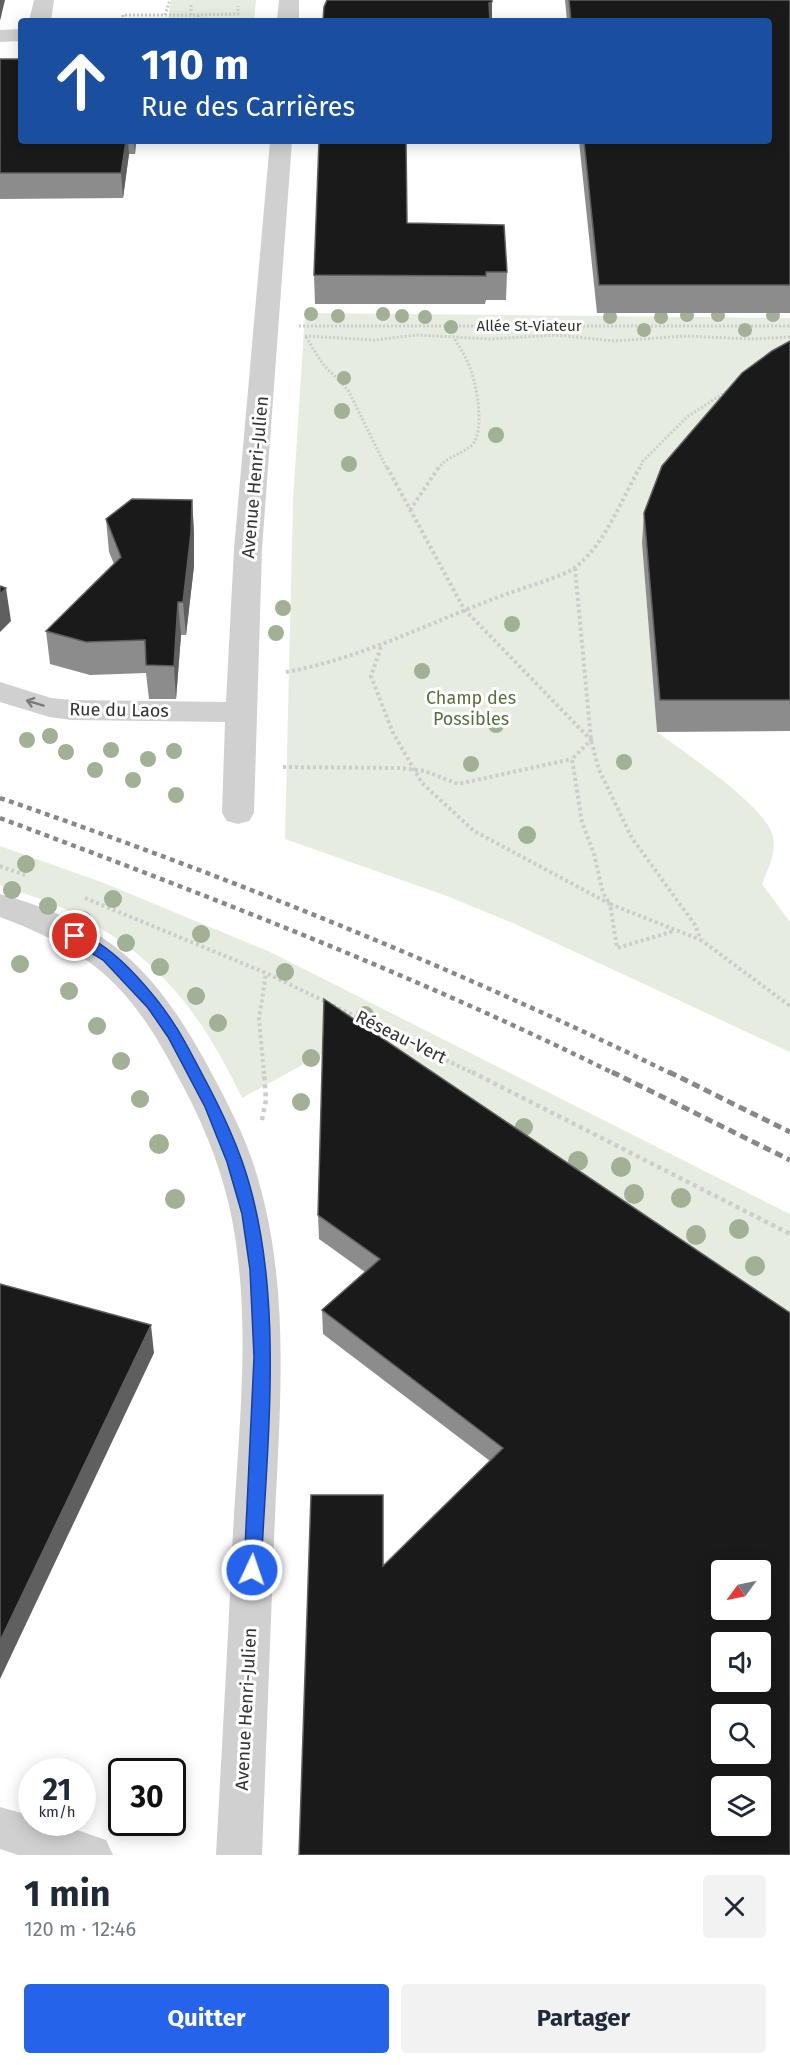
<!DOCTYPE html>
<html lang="fr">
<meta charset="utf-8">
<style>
body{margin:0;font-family:"Fira Sans",sans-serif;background:#f2f2f3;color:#1f2937;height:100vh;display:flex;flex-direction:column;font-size:22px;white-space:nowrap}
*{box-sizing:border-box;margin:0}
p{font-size:20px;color:#747a83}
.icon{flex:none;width:33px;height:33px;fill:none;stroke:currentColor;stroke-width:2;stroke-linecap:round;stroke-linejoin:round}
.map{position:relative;height:1855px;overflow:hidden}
.sheet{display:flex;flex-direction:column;background:#fff;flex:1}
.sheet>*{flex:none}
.guide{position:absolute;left:18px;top:18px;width:754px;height:126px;border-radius:6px;box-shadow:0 3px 15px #0003;background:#1a4fa0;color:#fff;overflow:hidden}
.needle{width:39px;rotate:237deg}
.buttons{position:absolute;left:711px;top:1560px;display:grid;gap:12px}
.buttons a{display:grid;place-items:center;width:60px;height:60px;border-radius:6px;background:#fff;box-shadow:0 3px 15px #0003;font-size:30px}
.speed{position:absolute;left:18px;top:1758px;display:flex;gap:12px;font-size:30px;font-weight:700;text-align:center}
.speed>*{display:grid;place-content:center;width:78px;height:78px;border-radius:50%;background:#fff;box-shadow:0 3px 15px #0003;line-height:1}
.speed small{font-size:15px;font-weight:400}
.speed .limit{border:3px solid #111;border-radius:9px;background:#fff;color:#111}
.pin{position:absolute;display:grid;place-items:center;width:51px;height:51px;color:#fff;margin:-26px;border:3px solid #fff;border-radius:50%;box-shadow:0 2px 6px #0007}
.me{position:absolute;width:66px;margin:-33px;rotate:3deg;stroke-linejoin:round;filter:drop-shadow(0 0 4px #0008)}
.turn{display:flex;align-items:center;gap:21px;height:126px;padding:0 24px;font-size:27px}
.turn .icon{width:78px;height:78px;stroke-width:2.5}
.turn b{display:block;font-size:42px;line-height:51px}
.round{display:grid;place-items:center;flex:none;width:63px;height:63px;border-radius:6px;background:#f2f2f3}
.summary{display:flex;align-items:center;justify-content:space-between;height:102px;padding:0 24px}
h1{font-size:36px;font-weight:700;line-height:45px}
.primary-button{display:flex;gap:12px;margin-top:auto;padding:12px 24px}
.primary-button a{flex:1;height:69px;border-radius:6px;background:#2563eb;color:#fff;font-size:24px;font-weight:700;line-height:69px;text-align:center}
.primary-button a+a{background:#f2f2f3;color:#1f2937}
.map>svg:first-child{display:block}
.green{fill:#e6ecdf}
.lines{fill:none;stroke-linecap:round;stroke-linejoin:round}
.path-far2{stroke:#cdcdcd;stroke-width:3;stroke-dasharray:2 2;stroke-linecap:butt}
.path-far1{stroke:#cdcdcd;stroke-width:4;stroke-dasharray:3 3;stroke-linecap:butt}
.path{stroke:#cdcdcd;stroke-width:4.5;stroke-dasharray:4 4;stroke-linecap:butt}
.minor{fill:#d0d0d0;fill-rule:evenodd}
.rail-far1{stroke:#888;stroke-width:4.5;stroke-dasharray:5 4.5;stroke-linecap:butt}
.rail{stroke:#888;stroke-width:5;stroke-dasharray:8 5;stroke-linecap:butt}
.tree{fill:#a2b095}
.wall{fill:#8c8c8c}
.shaded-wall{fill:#5f5f5f}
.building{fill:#1a1a1a;stroke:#5f5f5f;stroke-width:1.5;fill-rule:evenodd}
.oneway{stroke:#7a7a7a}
.route{fill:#2563eb;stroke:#184099;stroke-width:1.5}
.labels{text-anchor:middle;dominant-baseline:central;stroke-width:6;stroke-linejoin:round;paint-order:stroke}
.far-street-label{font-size:15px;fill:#333;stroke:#fff}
.street-label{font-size:18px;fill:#333;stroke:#fff}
.park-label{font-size:18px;fill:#56703f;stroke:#fff}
</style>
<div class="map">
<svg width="790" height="1855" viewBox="0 0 790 1855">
<rect width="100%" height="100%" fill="#fff"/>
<path class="green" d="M171 0H256L254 21H168Z
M305 313 790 318V364L659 497 642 544 657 732C685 753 758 801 771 831 779 847 768 869 762 884L790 922V1052L515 924 447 896 285 839 293 502Z
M0 846 104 883 270 952 790 1214V1340L324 1053 242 1098C200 1010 155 952 65 909 44 899 21 893 0 885Z"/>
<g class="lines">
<path class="path-far2" d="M191 5V15L238 14V6
M165 15H191
M198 15V21
M123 21V15H165L170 0
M299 326H790
M305 336 374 340 417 335 490 339 556 335 614 341 686 336 750 339 790 337
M306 337 322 363 348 390 387 469
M438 469C447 456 461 455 472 445 486 431 476 379 468 363 464 354 459 346 454 338
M639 469 643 461 687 417 732 388"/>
<path class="path-far1" d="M387 467 464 609 591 740 572 759 582 822 594 854 603 893 610 904 701 940
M410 510 439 467
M575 568 591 740 599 770 632 838 695 925 701 940 790 1006
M381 647 371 676 393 733 422 783 474 831 610 904 617 948 674 931
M286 672C360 659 426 624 496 598 512 591 566 576 576 567 606 542 621 501 640 467
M283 767 400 768 425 771 458 784 572 759
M0 866 25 875
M85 898 266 973 475 1074
M264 1074 259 1019 266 973"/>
<path class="path" d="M472 1072 790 1234
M262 1120 266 1100 264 1072"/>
<path class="minor" d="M34 0H54L51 21H29Z
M279 0H299V21H277Z
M21 29V41L0 42V30Z
M270 141H292L262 549 254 813 249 821 238 824 227 821 222 813 225 722 72 720 49 717 0 702V682L51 698 72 700 226 702 234 549Z
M0 894C106 924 150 963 204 1059 221 1091 239 1123 251 1157 294 1280 279 1412 274 1540 270 1645 266 1750 262 1855H216C222 1747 228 1640 233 1532 239 1424 253 1312 229 1205 218 1159 200 1116 177 1075 130 986 95 953 0 917Z
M0 1807 32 1816V1822H54L106 1840 113 1855H18L0 1849Z"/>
<path class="rail-far1" d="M0 798C229 877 454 967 672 1074
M0 818C208 896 416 975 615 1074"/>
<path class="rail" d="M612 1072 790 1160
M669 1072 790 1132"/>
</g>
<g class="tree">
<circle cx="311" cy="314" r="7"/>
<circle cx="383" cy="314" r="7"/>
<circle cx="687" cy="315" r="7"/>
<circle cx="718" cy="315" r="7"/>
<circle cx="773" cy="315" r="7"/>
<circle cx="338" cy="316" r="7"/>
<circle cx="402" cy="316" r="7"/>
<circle cx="425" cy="317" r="7"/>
<circle cx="610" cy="317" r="7"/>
<circle cx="661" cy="317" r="7"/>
<circle cx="451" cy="327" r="7"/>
<circle cx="644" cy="330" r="7"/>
<circle cx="745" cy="330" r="7"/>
<circle cx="344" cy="378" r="7"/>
<circle cx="342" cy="411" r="8"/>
<circle cx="496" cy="435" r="8"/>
<circle cx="349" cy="464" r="8"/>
<circle cx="283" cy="608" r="8"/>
<circle cx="512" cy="624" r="8"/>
<circle cx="276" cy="633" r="8"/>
<circle cx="422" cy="671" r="8"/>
<circle cx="496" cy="725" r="8"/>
<circle cx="50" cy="736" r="8"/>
<circle cx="27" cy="740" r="8"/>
<circle cx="111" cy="750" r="8"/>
<circle cx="174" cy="751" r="8"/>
<circle cx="66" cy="752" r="8"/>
<circle cx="148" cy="759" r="8"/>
<circle cx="624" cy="762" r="8"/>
<circle cx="471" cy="764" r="8"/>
<circle cx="95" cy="770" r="8"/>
<circle cx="133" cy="780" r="8"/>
<circle cx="176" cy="795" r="8"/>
<circle cx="527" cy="835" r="9"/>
<circle cx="26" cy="864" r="9"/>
<circle cx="12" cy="890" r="9"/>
<circle cx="113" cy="899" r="9"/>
<circle cx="48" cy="906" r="9"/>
<circle cx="83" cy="920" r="9"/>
<circle cx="201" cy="934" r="9"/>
<circle cx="126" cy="943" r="9"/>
<circle cx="20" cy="964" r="9"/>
<circle cx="160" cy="967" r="9"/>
<circle cx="285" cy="972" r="9"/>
<circle cx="69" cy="991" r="9"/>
<circle cx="196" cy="996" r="9"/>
<circle cx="365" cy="1015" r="9"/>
<circle cx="218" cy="1023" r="9"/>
<circle cx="97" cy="1026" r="9"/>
<circle cx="311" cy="1058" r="9"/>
<circle cx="121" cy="1061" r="9"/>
<circle cx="140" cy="1099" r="9"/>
<circle cx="301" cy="1102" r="9"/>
<circle cx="524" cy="1127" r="9"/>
<circle cx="159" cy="1144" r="10"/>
<circle cx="578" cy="1161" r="10"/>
<circle cx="621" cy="1167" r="10"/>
<circle cx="634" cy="1194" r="10"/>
<circle cx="681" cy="1198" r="10"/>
<circle cx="175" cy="1199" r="10"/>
<circle cx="739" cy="1229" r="10"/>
<circle cx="696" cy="1235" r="10"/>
<circle cx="755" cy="1266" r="10"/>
</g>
<path class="wall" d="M565 0H790V313H597L579 141H770V21H567Z
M0 59 21 141H136L135 154H129L123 198 0 199Z
M407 223 507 272 506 300H486L485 304H315L314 275Z
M790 341V731L657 732 642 543 644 513Z
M192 500 194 533V566L186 635H181L176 699H149L146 673 90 675 50 664 46 631 114 564 109 552 106 519Z
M318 1215 790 1313 383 1566 490 1461 323 1334 322 1310 365 1272 319 1239Z"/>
<path class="shaded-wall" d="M0 0H5L0 21Z
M492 2V21H489V3Z
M126 141H128L129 154 123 198 121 173Z
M134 141H136L135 154Z
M192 500 194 533V566L186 635 183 602Z
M6 588 11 621 0 632V594Z
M178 602 181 635 176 699 174 666Z
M151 1325 154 1353 0 1679V1641Z"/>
<path class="building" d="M327 0H492V2L489 3 490 21H323L324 7Z
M569 0H790V285H599L584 141H770V21H571Z
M0 59H21V141H126L121 173H0Z
M319 141H406L407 223 504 225 507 272H486V276L314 275Z
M790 341V700H660L644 513 662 466 742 373 772 351Z
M132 499 192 500 191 533 183 602H178L174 666 146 665 145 640 86 642 46 631 121 557 106 519Z
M0 586 6 588 0 594Z
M324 999 790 1313V1855H299L311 1495H383V1566L503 1448 322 1310 380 1259 318 1215ZM722 1570H760V1610H722ZM722 1642H760V1682H722ZM722 1714H760V1754H722ZM722 1786H760V1826H722Z
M0 1284 151 1325 0 1641Z"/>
<defs><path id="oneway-shaft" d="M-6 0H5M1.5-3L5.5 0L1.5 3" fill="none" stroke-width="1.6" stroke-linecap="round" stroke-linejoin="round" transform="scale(1.5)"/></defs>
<use class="oneway" href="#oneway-shaft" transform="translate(35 703) rotate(-163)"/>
<path class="route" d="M75 932C117 944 165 1006 185 1042 206 1081 227 1119 242 1161 286 1285 267 1440 261 1570L258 1575 252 1578 246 1575 244 1570 254 1357 250 1270 242 1214 227 1162 205 1107 168 1037 148 1008 103 960 70 940 68 936Z"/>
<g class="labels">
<g class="far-street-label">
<text x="529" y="326">Allée St-Viateur</text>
</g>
<g class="street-label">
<text transform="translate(255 477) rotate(-85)">Avenue Henri-Julien</text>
<text transform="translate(119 710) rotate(1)">Rue du Laos</text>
<text transform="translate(401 1037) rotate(26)">Réseau-Vert</text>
<text transform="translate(246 1709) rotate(-87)">Avenue Henri-Julien</text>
</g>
<g class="park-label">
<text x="471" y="698">Champ des<tspan x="471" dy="21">Possibles</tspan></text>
</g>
</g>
</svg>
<div class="buttons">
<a><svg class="needle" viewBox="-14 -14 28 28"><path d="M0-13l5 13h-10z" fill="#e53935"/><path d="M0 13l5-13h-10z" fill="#747a83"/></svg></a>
<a><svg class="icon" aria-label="sound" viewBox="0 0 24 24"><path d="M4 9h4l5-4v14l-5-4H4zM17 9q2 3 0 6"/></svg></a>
<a><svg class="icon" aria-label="search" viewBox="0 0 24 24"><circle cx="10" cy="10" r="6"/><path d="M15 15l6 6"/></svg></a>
<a><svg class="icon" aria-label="layers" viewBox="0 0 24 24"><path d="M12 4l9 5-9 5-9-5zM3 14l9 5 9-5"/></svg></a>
</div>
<div class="speed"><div>21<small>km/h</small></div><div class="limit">30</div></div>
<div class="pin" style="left:75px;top:936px;background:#d93025"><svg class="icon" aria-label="arrive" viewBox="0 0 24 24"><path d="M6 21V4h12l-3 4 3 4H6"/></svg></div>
<svg class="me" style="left:252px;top:1570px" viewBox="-20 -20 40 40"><circle r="17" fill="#2563eb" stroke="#fff" stroke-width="3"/><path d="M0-11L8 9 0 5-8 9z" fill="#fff"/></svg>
<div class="guide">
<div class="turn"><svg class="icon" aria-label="ahead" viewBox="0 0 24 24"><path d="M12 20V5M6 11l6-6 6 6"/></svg><div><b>110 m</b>Rue des Carrières</div></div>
</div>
</div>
<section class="sheet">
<div class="summary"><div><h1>1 min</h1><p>120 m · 12:46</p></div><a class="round"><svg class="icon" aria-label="close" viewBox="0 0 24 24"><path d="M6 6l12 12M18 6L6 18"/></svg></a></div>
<div class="primary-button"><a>Quitter</a><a>Partager</a></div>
</section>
